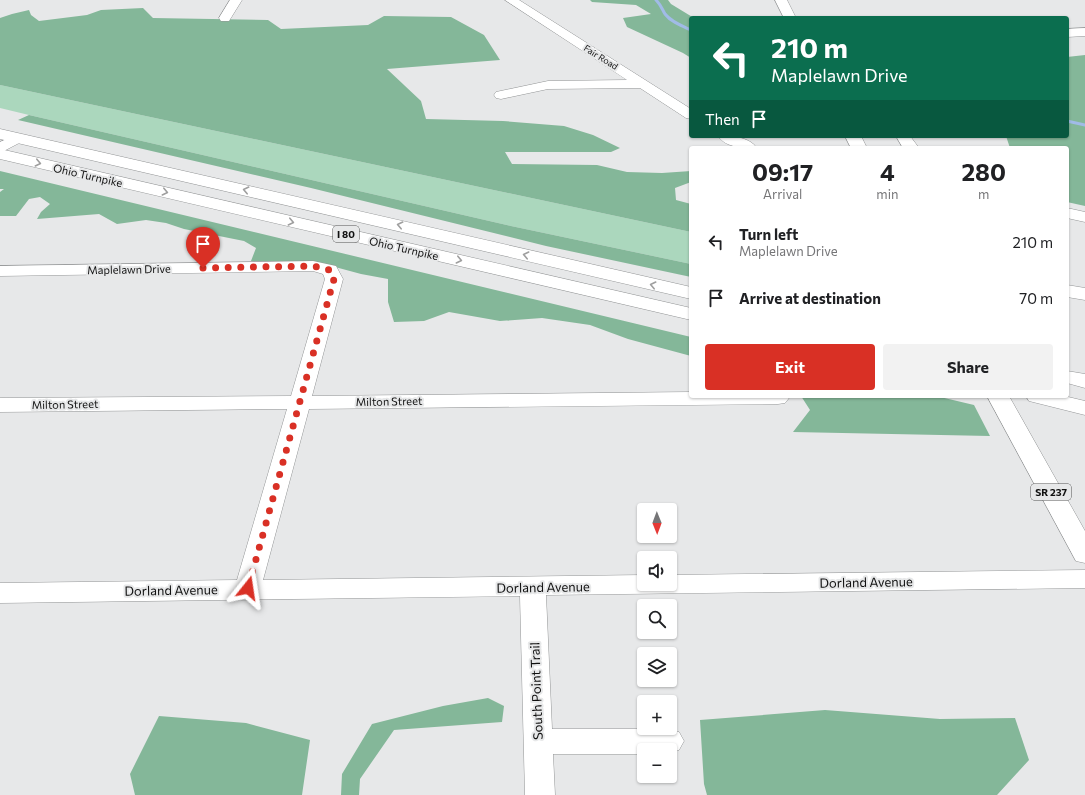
<!DOCTYPE html>
<meta charset="utf-8">
<style>
body{margin:0;font-family:Commissioner,sans-serif;background:#f2f2f2;color:#202124;height:100vh;display:flex;flex-direction:column;font-size:15px;white-space:nowrap}
*{box-sizing:border-box;margin:0}
p{font-size:13px;color:#757577}
.icon{flex:none;width:22px;height:22px;fill:none;stroke:currentColor;stroke-width:2;stroke-linecap:round;stroke-linejoin:round}
.map{position:relative;flex:1;overflow:hidden}
.details{position:absolute;left:689px;top:146px;width:380px;height:252px;display:flex;flex-direction:column;background:#fff;border-radius:4px;box-shadow:0 1px 3px #0004}
.details>*{flex:none}
.banner{position:absolute;left:689px;top:16px;width:380px;height:122px;border-radius:4px;box-shadow:0 1px 3px #0004;background:#0b6e4f;color:#fff;overflow:hidden}
.needle{width:26px;rotate:179deg}
.buttons{position:absolute;left:637px;top:503px;display:grid;gap:8px}
.buttons a{display:grid;place-items:center;width:40px;height:40px;border-radius:4px;background:#fff;box-shadow:0 1px 3px #0004;font-size:20px}
.pin{position:absolute;display:grid;place-items:center;width:34px;height:34px;color:#fff;margin:-41px -17px;border-radius:50% 50% 50% 0;rotate:-45deg;box-shadow:0 0 4px #0007}
.pin .icon{rotate:45deg}
.me{position:absolute;width:44px;margin:-22px;rotate:15deg;stroke-linejoin:round;filter:drop-shadow(0 0 3px #0008)}
.turn{display:flex;align-items:center;gap:14px;height:84px;padding:0 16px;font-size:18px}
.turn .icon{width:52px;height:52px;stroke-width:2.5}
.turn b{display:block;font-size:28px;line-height:34px}
.then{display:flex;align-items:center;height:38px;padding:0 16px;background:#0003;gap:8px;font-size:15px}
.eta{display:flex;justify-content:space-evenly;align-items:center;height:68px;text-align:center}
.eta b{font-size:24px;font-weight:700;line-height:28px}
.primary-button{display:flex;gap:8px;margin-top:auto;padding:8px 16px}
.primary-button a{flex:1;height:46px;border-radius:4px;background:#d93025;color:#fff;font-size:16px;font-weight:700;line-height:46px;text-align:center}
.primary-button a+a{background:#f2f2f2;color:#202124}
ul{padding:0;list-style:none}
li{display:flex;align-items:center;gap:12px;height:56px;padding:0 16px}
li div{flex:1}
li b{display:block;font-size:15px}
li em{font-style:normal}
.map>svg:first-child{display:block}
.green{fill:#abd7bd}
.forest{fill:#84b799}
.lines{fill:none;stroke-linecap:round;stroke-linejoin:round}
.stream{stroke:#a1bbe7;stroke-width:3}
.minor-casing{stroke:#939596;stroke-width:1}
.major-casing{stroke:#939596;stroke-width:1}
.highway-casing{stroke:#939596;stroke-width:1}
.minor{fill:#fff;fill-rule:evenodd}
.major{fill:#fff;fill-rule:evenodd}
.highway{fill:#fff;fill-rule:evenodd}
.oneway{stroke:#9f9f9f}
.route{stroke:#d93025;stroke-width:7;stroke-dasharray:0 12.6}
.labels{text-anchor:middle;dominant-baseline:central;stroke-width:4;stroke-linejoin:round;paint-order:stroke}
.far-street-label{font-size:9px;fill:#101010;stroke:#e7e8e9}
.shield{fill:#e7e8e9;stroke:#505151;stroke-width:1}
.shield-label{font-size:10px;font-weight:bold;fill:#101010}
.street-label{font-size:11px;fill:#101010;stroke:#e7e8e9}
.near-street-label{font-size:13px;fill:#101010;stroke:#e7e8e9}
</style>
<div class="map">
<svg width="1085" height="795" viewBox="0 0 1085 795">
<rect width="100%" height="100%" fill="#e7e8e9"/>
<path class="green" d="M0 85 691 232V264L511 226 29 115 0 108Z"/>
<path class="forest" d="M590 0H668L671 4 694 18H691V58L683 53 627 27 623 18 651 14 636 5 592 2Z
M143 8 153 18 268 20 281 29 368 25 384 16 451 17 484 35 500 60 387 69 421 101 426 119 503 121 564 126 593 135 620 148 611 152H505L512 164 597 165 627 172 662 173 691 171V182L675 188 676 200 691 204V232L0 85V18L12 14 29 10 31 15 39 21 87 15 101 10Z
M1085 55V206L1067 202V148H1010L1006 136H1067V57Z
M29 115 511 226 691 264V277L546 246 311 188 18 120Z
M0 171 691 337V356L628 339 590 325 542 318 500 321 449 312 424 321 394 322 388 302V279L361 274 324 264 251 261 256 248 244 241 184 229 166 223 146 220 117 224 99 214 37 219 41 212 50 204 40 197 29 199 16 216H0V192L4 189H0Z
M801 396H936L974 405 990 436 793 432 810 410Z
M488 698 504 706 502 722 394 730 360 779 359 795H341L342 774 372 724 443 706Z
M825 710 940 719 1015 718 1029 760 997 795H707L704 784 700 720Z
M159 716 246 723 310 740 302 795H135L130 774Z"/>
<g class="lines">
<path class="stream" d="M656 0C661 5 662 9 665 14 671 22 682 26 691 30
M1067 121 1085 125"/>
<g class="minor-casing">
<path id="minor" d="M230 0H242L229 21H221L219 18Z
M505 0H519L691 109V119L686 118 640 88 548 89 501 99 496 98 494 95 496 92 548 81 627 80Z
M1085 28V36L1067 37V29Z
M18 134 23 135 25 138 23 141 0 153V142Z
M718 136C731 136 748 136 757 148 743 148 726 148 718 136Z
M896 136H910L919 148H903Z
M1067 208 1085 212V222L1067 218Z
M313 261 336 266 343 279 312 396 691 392V396H787L789 398 785 403 778 404 309 409 263 580 644 575V584H670V575L1085 570V588L546 595 552 729H669L679 732 684 741 679 750 670 753V750H644V754H553L555 795H525L520 596 0 603V583L237 580 287 409 0 412V398L291 396 325 279 323 274 313 271 0 276V266Z
M1067 285 1085 288V300L1067 297Z"/>
</g>
<g class="major-casing">
<path id="major" d="M775 0H787L796 18H784Z
M845 136H861L867 148H851Z
M987 396H1009L1085 531V563L1076 561Z"/>
</g>
<g class="highway-casing">
<path id="highway" d="M0 129 691 287V299L0 139Z
M0 149 691 308V320L0 159Z
M1067 371 1085 374V388L1067 383Z
M1026 396H1064L1085 401V415L1029 401Z"/>
</g>
<use href="#minor" class="minor"/>
<use href="#major" class="major"/>
<use href="#highway" class="highway"/>
</g>
<defs><path id="oneway-chevron" d="M-2-3.5L2.5 0L-2 3.5" fill="none" stroke-width="1.6" stroke-linecap="round" stroke-linejoin="round"/></defs>
<g class="oneway">
<use href="#oneway-chevron" transform="translate(38 163) rotate(13)"/>
<use href="#oneway-chevron" transform="translate(246 190) rotate(-167)"/>
<use href="#oneway-chevron" transform="translate(165 192) rotate(13)"/>
<use href="#oneway-chevron" transform="translate(291 222) rotate(13)"/>
<use href="#oneway-chevron" transform="translate(400 225) rotate(-167)"/>
<use href="#oneway-chevron" transform="translate(526 255) rotate(-167)"/>
<use href="#oneway-chevron" transform="translate(459 260) rotate(13)"/>
<use href="#oneway-chevron" transform="translate(653 285) rotate(-167)"/>
</g>
<g class="lines">
<path class="route" d="M203 268 313 266 330 270 334 279 248 588"/>
</g>
<g class="labels">
<g class="far-street-label">
<text transform="translate(601 57) rotate(32)">Fair Road</text>
</g>
<g class="shield">
<rect x="333" y="226" width="26" height="16" rx="3"/>
<rect x="1031" y="484" width="40" height="16" rx="3"/>
</g>
<g class="shield-label">
<text x="346" y="234">I 80</text>
<text x="1051" y="492">SR 237</text>
</g>
<g class="street-label">
<text transform="translate(88 175) rotate(13)">Ohio Turnpike</text>
<text transform="translate(404 248) rotate(13)">Ohio Turnpike</text>
<text transform="translate(129 269) rotate(-1)">Maplelawn Drive</text>
<text transform="translate(389 401) rotate(-1)">Milton Street</text>
<text transform="translate(65 404) rotate(-1)">Milton Street</text>
</g>
<g class="near-street-label">
<text transform="translate(866 582) rotate(-1)">Dorland Avenue</text>
<text transform="translate(543 587) rotate(-1)">Dorland Avenue</text>
<text transform="translate(171 590) rotate(-1)">Dorland Avenue</text>
<text transform="translate(536 691) rotate(-92)">South Point Trail</text>
</g>
</g>
</svg>
<div class="buttons">
<a><svg class="needle" viewBox="-14 -14 28 28"><path d="M0-13l5 13h-10z" fill="#e53935"/><path d="M0 13l5-13h-10z" fill="#757577"/></svg></a>
<a><svg class="icon" aria-label="sound" viewBox="0 0 24 24"><path d="M4 9h4l5-4v14l-5-4H4zM17 9q2 3 0 6"/></svg></a>
<a><svg class="icon" aria-label="search" viewBox="0 0 24 24"><circle cx="10" cy="10" r="6"/><path d="M15 15l6 6"/></svg></a>
<a><svg class="icon" aria-label="layers" viewBox="0 0 24 24"><path d="M12 4l9 5-9 5-9-5zM3 14l9 5 9-5"/></svg></a>
<a>+</a>
<a>−</a>
</div>
<div class="pin" style="left:203px;top:268px;background:#d93025"><svg class="icon" aria-label="arrive" viewBox="0 0 24 24"><path d="M6 21V4h12l-3 4 3 4H6"/></svg></div>
<svg class="me" style="left:248px;top:588px" viewBox="-20 -20 40 40"><path d="M0-17L14 15 0 8-14 15z" fill="#d93025" stroke="#fff" stroke-width="4"/></svg>
<div class="banner">
<div class="turn"><svg class="icon" aria-label="left" viewBox="0 0 24 24"><path d="M17 20v-9H6M10 6l-5 5 5 5"/></svg><div><b>210 m</b>Maplelawn Drive</div></div>
<div class="then">Then<svg class="icon" aria-label="arrive" viewBox="0 0 24 24"><path d="M6 21V4h12l-3 4 3 4H6"/></svg></div>
</div>
<section class="details">
<div class="eta">
<div><b>09:17</b><p>Arrival</p></div>
<div><b>4</b><p>min</p></div>
<div><b>280</b><p>m</p></div>
</div>
<ul>
<li><svg class="icon" aria-label="left" viewBox="0 0 24 24"><path d="M17 20v-9H6M10 6l-5 5 5 5"/></svg><div><b>Turn left</b><p>Maplelawn Drive</p></div><em>210 m</em></li>
<li><svg class="icon" aria-label="arrive" viewBox="0 0 24 24"><path d="M6 21V4h12l-3 4 3 4H6"/></svg><div><b>Arrive at destination</b></div><em>70 m</em></li>
</ul>
<div class="primary-button"><a>Exit</a><a>Share</a></div>
</section>
</div>
